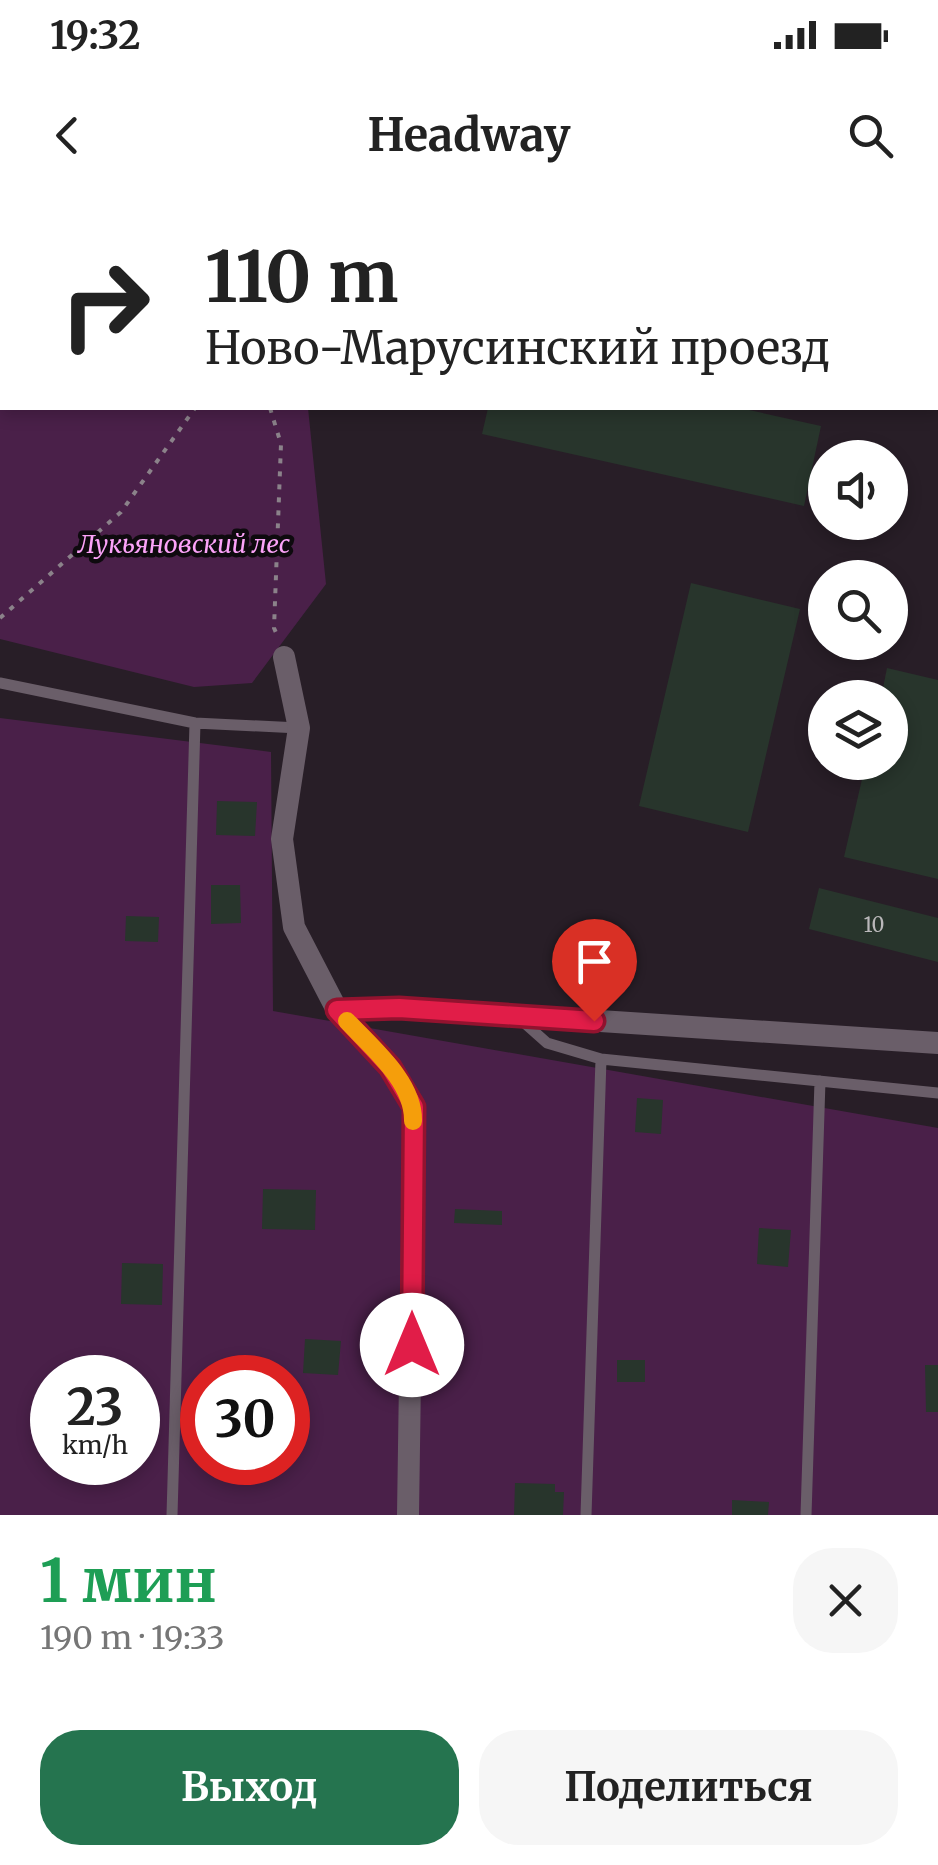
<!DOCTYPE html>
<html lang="ru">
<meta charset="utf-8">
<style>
body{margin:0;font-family:Merriweather,serif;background:#f6f6f6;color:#222;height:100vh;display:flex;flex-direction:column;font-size:38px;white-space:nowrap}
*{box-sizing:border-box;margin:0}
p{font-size:32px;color:#767676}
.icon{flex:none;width:55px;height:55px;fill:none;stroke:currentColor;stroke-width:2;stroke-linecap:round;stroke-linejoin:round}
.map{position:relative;height:1315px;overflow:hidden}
.panel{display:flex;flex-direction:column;background:#fff;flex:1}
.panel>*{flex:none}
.hud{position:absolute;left:0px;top:0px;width:940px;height:210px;box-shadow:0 5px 15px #0003;background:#fff;color:#222;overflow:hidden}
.buttons{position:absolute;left:808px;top:240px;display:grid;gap:20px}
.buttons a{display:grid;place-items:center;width:100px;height:100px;border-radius:50%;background:#fff;box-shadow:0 5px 15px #0003;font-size:50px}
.speed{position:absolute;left:30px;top:1155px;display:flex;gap:20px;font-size:50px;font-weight:700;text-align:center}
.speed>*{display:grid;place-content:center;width:130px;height:130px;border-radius:50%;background:#fff;box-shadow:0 5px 15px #0003;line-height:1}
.speed small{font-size:25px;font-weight:400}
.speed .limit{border:15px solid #d22;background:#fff;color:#111}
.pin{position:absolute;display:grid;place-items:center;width:85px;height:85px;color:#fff;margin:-102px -42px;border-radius:50% 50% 50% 0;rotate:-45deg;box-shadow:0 0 10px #0007}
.pin .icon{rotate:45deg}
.me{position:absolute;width:110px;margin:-55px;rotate:0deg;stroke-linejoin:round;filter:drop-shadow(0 0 8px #0008)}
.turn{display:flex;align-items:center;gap:35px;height:210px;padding:0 40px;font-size:45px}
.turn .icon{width:130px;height:130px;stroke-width:2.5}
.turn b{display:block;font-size:70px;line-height:85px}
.round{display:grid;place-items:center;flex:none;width:105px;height:105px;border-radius:40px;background:#f6f6f6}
.overview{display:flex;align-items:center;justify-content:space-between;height:170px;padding:0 40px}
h1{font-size:60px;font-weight:700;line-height:75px;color:#1e9e55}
.cta{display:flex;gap:20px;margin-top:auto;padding:20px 40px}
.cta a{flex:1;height:115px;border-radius:40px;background:#25744f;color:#fff;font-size:40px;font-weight:700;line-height:115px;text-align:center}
.cta a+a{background:#f6f6f6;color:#222}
.status{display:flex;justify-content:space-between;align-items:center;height:70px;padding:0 50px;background:#fff;direction:ltr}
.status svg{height:28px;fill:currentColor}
header{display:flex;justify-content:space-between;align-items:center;height:130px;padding:0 40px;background:#fff;font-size:45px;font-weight:700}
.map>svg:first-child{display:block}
.green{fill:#4a2049;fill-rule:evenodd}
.building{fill:#28352c}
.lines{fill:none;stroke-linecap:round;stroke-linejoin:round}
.path{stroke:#8b828a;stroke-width:4;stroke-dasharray:5 8;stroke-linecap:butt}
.service{stroke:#6a5e69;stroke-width:11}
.minor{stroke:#6a5e69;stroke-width:22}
.route-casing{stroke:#92132f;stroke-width:25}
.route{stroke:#e11d48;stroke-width:18}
.slow{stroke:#f59e0b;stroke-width:18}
.labels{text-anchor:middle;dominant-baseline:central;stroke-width:9;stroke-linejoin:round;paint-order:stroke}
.number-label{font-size:20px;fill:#bab8ba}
.park-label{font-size:25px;font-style:italic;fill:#fca3f9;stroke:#0e0a0e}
</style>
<div class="status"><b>19:32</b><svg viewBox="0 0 49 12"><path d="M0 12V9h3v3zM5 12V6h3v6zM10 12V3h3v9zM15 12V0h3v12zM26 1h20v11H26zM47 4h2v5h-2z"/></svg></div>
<header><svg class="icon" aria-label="back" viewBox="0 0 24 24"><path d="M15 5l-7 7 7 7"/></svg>Headway<svg class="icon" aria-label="search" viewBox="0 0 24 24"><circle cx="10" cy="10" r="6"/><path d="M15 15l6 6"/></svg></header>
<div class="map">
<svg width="938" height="1315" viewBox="0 0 938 1315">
<rect width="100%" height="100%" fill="#281e27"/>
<path class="green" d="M0 0H296V2H2V208H308L326 384 252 483 194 487 0 439Z
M0 518 271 552 273 811 938 928V1315H0ZM52 1178H138V1262H52ZM202 1178H288V1262H202Z"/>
<path class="building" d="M488 208H740L821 226 804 306 482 234Z
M691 383 800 409 748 632 639 606Z
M887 468 938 480V679L844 657 866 562H890V498H881Z
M217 601 257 602 255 636 216 635Z
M211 685H240L241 723 211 724Z
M819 688 938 718V762L809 729Z
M126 716 159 717 158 742 125 741Z
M637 898 663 900 661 934 635 932Z
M263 989 316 990 315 1030 262 1029Z
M455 1009 502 1011V1025L454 1023Z
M759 1028 791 1030 788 1067 757 1064Z
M122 1063 163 1064 162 1105 121 1104Z
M305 1139 341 1141 338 1175 303 1173Z
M617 1160H645V1182H617Z
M925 1165H938V1212H926Z
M515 1283 555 1284V1292H564L563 1315H514Z
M732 1300 769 1302 768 1315H732Z"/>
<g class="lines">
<path class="path" d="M249 2V0
M270 208 281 244 274 428 277 435
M0 418 121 312 195 208"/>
<path class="service" d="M0 483 195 523 299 528
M520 819 547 843 601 859 938 893
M172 1315 195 523
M586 1315 601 859
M806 1315 820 881"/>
<path class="minor" d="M284 457 299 528 282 639 294 727 337 810 390 867 414 907 408 1315
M337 810 399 808 938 843"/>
</g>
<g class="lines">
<g class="route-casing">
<path id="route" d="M412 1145 414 907 390 867 337 810 399 808 594 821"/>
</g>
<use href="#route" class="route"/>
<path class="slow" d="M347 821C372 848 414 882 413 921"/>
</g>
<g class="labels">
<g class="number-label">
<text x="874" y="724">10</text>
</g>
<g class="park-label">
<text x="184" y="344">Лукьяновский лес</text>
</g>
</g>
</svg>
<div class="buttons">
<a><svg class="icon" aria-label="sound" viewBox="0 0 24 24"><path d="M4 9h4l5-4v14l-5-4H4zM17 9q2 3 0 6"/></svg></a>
<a><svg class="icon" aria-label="search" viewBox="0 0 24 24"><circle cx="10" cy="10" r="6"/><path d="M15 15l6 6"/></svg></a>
<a><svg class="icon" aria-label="layers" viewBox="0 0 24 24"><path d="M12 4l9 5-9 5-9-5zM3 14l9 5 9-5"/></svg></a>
</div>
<div class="speed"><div>23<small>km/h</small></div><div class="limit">30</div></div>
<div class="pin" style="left:594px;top:821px;background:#d93025"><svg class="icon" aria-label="arrive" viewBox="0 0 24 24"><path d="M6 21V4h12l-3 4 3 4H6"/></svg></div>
<svg class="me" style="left:412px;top:1145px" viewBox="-20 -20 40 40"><circle r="19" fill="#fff"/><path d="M0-13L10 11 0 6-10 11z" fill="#e11d48"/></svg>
<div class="hud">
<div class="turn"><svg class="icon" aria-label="right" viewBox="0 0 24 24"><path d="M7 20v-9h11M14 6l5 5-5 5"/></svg><div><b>110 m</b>Ново-Марусинский проезд</div></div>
</div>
</div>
<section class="panel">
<div class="overview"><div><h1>1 мин</h1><p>190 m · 19:33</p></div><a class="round"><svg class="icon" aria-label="close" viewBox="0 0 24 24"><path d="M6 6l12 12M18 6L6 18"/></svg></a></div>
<div class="cta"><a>Выход</a><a>Поделиться</a></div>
</section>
